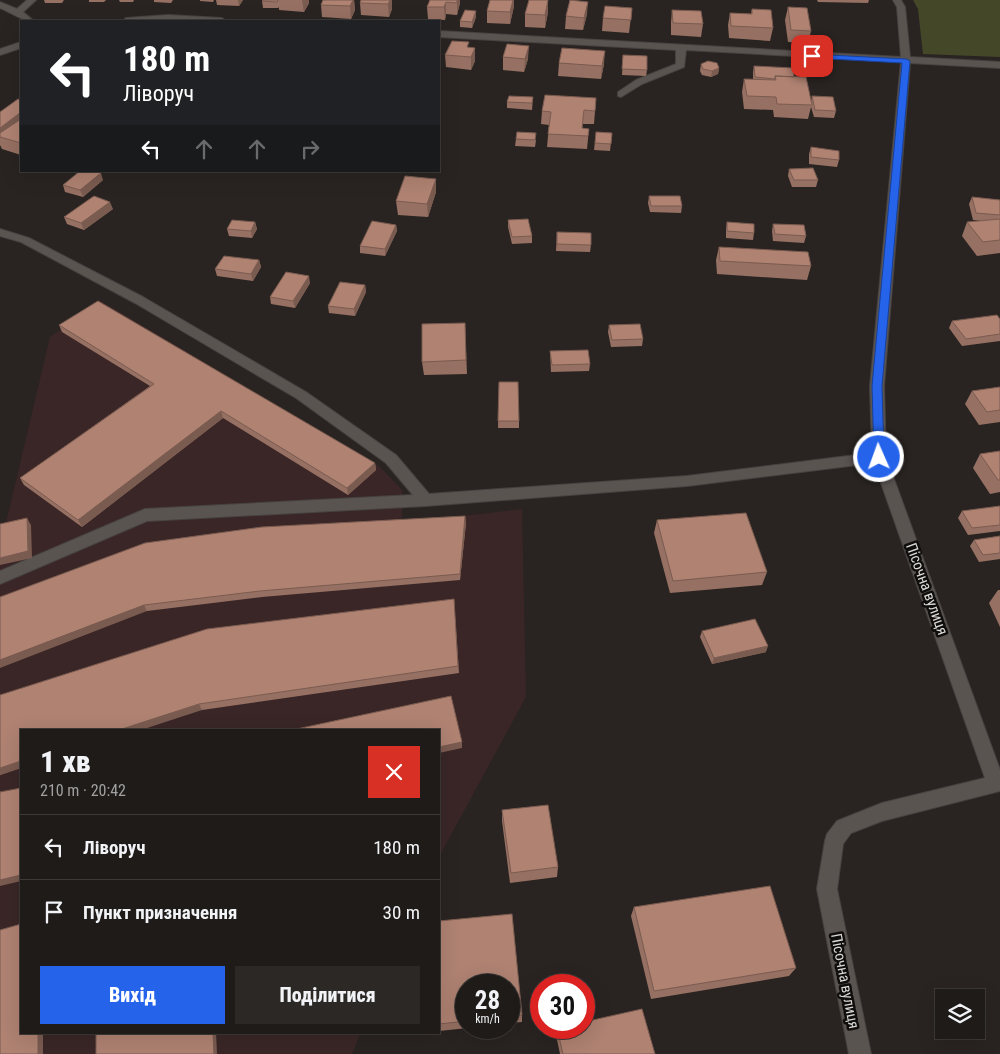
<!DOCTYPE html>
<html lang="uk">
<meta charset="utf-8">
<style>
body{margin:0;font-family:"Roboto Condensed",sans-serif;background:#2c2826;color:#f1f3f6;height:100vh;display:flex;flex-direction:column;font-size:19px;white-space:nowrap}
*{box-sizing:border-box;margin:0}
p{font-size:16px;color:#a1a1a2}
.icon{flex:none;width:28px;height:28px;fill:none;stroke:currentColor;stroke-width:2;stroke-linecap:round;stroke-linejoin:round}
.map{position:relative;flex:1;overflow:hidden}
.drawer{position:absolute;left:20px;top:729px;width:420px;height:305px;display:flex;flex-direction:column;background:#1f1b19;border-radius:0px;box-shadow:0 5px 20px #0002,0 0 0 1px #3c3938}
.drawer>*{flex:none}
.hud{position:absolute;left:20px;top:20px;width:420px;height:152px;border-radius:0px;box-shadow:0 5px 20px #0002,0 0 0 1px #3c3938;background:#202124;color:#fff;overflow:hidden}
.tools{position:absolute;left:935px;top:989px;display:grid;gap:10px}
.tools a{display:grid;place-items:center;width:50px;height:50px;border-radius:0px;background:#1f1b19;box-shadow:0 5px 20px #0002,0 0 0 1px #3c3938;font-size:25px}
.speed{position:absolute;left:455px;top:974px;display:flex;gap:10px;font-size:25px;font-weight:700;text-align:center}
.speed>*{display:grid;place-content:center;width:65px;height:65px;border-radius:50%;background:#1f1b19;box-shadow:0 5px 20px #0002,0 0 0 1px #3c3938;line-height:1}
.speed small{font-size:12px;font-weight:400}
.speed .limit{border:8px solid #d22;background:#fff;color:#111}
.pin{position:absolute;display:grid;place-items:center;width:42px;height:42px;color:#fff;margin:-21px;border-radius:10px;box-shadow:0 2px 8px #0006}
.me{position:absolute;width:55px;margin:-28px;rotate:358deg;stroke-linejoin:round;filter:drop-shadow(0 0 4px #0008)}
.turn{display:flex;align-items:center;gap:18px;height:105px;padding:0 20px;font-size:22px}
.turn .icon{width:65px;height:65px;stroke-width:2.5}
.turn b{display:block;font-size:35px;line-height:42px}
.lanes{display:flex;align-items:center;height:48px;padding:0 20px;background:#0003;justify-content:center;gap:25px;direction:ltr}
.lanes .off{opacity:.35}
.round{display:grid;place-items:center;flex:none;width:52px;height:52px;border-radius:0px;background:#2c2826}
.headline{display:flex;align-items:center;justify-content:space-between;height:85px;padding:0 20px}
h1{font-size:30px;font-weight:800;line-height:38px}
.primary-button{display:flex;gap:10px;margin-top:auto;padding:10px 20px}
.primary-button a{flex:1;height:58px;border-radius:0px;background:#2563eb;color:#fff;font-size:20px;font-weight:800;line-height:58px;text-align:center}
.primary-button a+a{background:#2c2826;color:#f1f3f6}
ul{padding:0;list-style:none}
li{display:flex;align-items:center;gap:15px;height:65px;padding:0 20px;border-top:1px solid #3c3938}
li div{flex:1}
li b{display:block;font-size:19px}
li em{font-style:normal}
.map>svg:first-child{display:block}
.industrial{fill:#3a2626}
.green{fill:#454729}
.lines{fill:none;stroke-linecap:round;stroke-linejoin:round}
.minor-casing{stroke:#464240;stroke-width:2}
.minor{fill:#5a5451;fill-rule:evenodd}
.wall{fill:#967062}
.shaded-wall{fill:#7a5b50}
.building{fill:#af8272;stroke:#7a5b50}
.route{fill:#2563eb;stroke:#184099}
.labels{text-anchor:middle;dominant-baseline:central;stroke-width:5;stroke-linejoin:round;paint-order:stroke}
.street-label{font-size:15px;fill:#dbd8d6;stroke:#100e0c}
</style>
<div class="map">
<svg width="1000" height="1054" viewBox="0 0 1000 1054">
<rect width="100%" height="100%" fill="#292421"/>
<path class="industrial" d="M101 301 379 466 402 490V523L522 509 526 697 439 857V730H21V1032L361 1033 352 1054H0V528L5 527 50 337Z"/>
<path class="green" d="M913 0H1000V57L923 54 918 9Z"/>
<g class="lines">
<g class="minor-casing">
<path id="minor" d="M27 0H36L23 12 34 21C22 21 12 13 0 8V2L17 9Z
M893 0H901L905 7 910 57 1000 62V68L910 63 884 386 886 457 1000 770V791L882 821 851 833 843 844 837 889 871 1054H849L817 889 825 841 827 834 837 821 882 803 985 778 874 463 687 486 425 506 147 521 0 584V571L145 509 413 495 386 463 296 398 135 303 21 242 0 236V229L29 238 143 297 306 392 396 455 429 494 687 476 872 453 870 386 901 62 686 50 684 67 642 84 621 97 618 96V92L636 80 676 64V50L439 37V31L901 57 897 7Z
M168 15 222 18 226 21H122L126 18Z
M21 42V48L0 55V49Z"/>
</g>
<use href="#minor" class="minor"/>
</g>
<path class="wall" d="M44 0H64L62 3H45Z
M89 0H106L104 2H89Z
M119 0H134L133 2H120Z
M154 0H173L171 3 154 2Z
M200 0H214L213 2 200 1Z
M216 0H243L239 6 217 5Z
M263 0H309V3L304 12 279 10V7L278 8H263L262 1Z
M323 0H354L355 10 351 19 322 17 321 5Z
M361 0H392V9L389 17 361 15 360 3Z
M430 0H460V3L457 15 446 14 445 20 428 19 427 7Z
M490 0H514V6L510 24 487 23V11Z
M548 0V12L545 28 525 27V14Z
M817 0H869L868 3 818 2Z
M788 7 811 31 808 43 788 42 785 20Z
M632 8 629 33 602 31 603 18Z
M752 9 773 28 770 41 729 38 728 25 730 13 751 14Z
M672 10 703 24 701 37 671 35V22Z
M476 11V17L472 28 460 27V21Z
M587 14 583 30 565 29 566 16Z
M469 48H475V61L471 70 446 67 445 55Z
M623 55 647 70 646 76 622 75Z
M503 57 528 59 524 72 503 70Z
M559 63 604 64 601 79 558 76Z
M701 64 719 68 718 74 711 77 702 75 700 71Z
M754 66 794 77 811 101 812 96 836 111 834 118 814 117 811 107 808 119 774 117 773 110 744 109 742 92 744 79H753V72Z
M533 97 532 110 507 108V102Z
M596 98 594 124H583L582 128 589 129 587 149 547 147 549 125 541 124 542 111Z
M21 100V155L2 149 0 145V112Z
M596 132 612 133 610 151 594 150Z
M516 139 536 140 535 147 515 146Z
M811 147 839 160 837 167 809 164V154Z
M789 169 818 180 816 187H792L788 176Z
M103 180 83 197 65 192 63 185Z
M436 192 428 217 398 215 396 201Z
M649 196 682 206 681 213 650 212 648 203Z
M972 197 1000 200V253L977 256 962 236 967 222 983 221 973 220 969 204Z
M113 209 84 230 67 224 64 217Z
M508 220 532 236V243L512 244 508 227Z
M255 222 257 229 252 238 229 236 227 229Z
M727 222 754 233 753 240 726 238V229Z
M773 224 806 236 804 243 773 241 772 231Z
M396 225 397 231 385 256 360 253V246Z
M557 232 591 245 590 252 556 251Z
M719 247 811 266 807 280 717 274 716 260Z
M259 260 261 267 253 281 217 276 215 269Z
M310 283 295 308 271 304 270 297Z
M365 285 366 292 355 316 329 313 328 306Z
M1000 319V341L962 346 949 328 952 321Z
M465 323 467 374 424 375 422 362Z
M59 325 375 463 376 470 348 495 223 418 82 527 24 485 20 478 150 386 62 332Z
M609 325 643 339 642 346 611 347 608 332Z
M550 351 590 364 589 371 551 372Z
M499 382 519 421V428H498Z
M1000 387V422L979 425 965 404 972 391Z
M1000 451V492L990 494 973 468 980 454Z
M1000 506V531L968 535 958 518 962 511Z
M465 516 466 523 460 580 262 597 147 611 0 597Z
M657 520 767 572 762 585 670 593 654 533Z
M1000 536V559L979 562 970 546 974 540Z
M998 590H1000V627L989 603Z
M454 599 459 673 202 710 21 730V768L0 775V695Z
M702 631 766 652 712 664 700 637Z
M502 810 558 867 557 877 510 883 502 821Z
M634 907 796 968 789 976 651 999 631 916Z
M512 914 522 1015V1022L509 1023V985H466V1028H468L439 1031V921Z
M557 1028 655 1054H560L556 1035Z"/>
<path class="shaded-wall" d="M238 0H243L239 6Z
M302 0H309V3L304 12Z
M353 0H354L355 10 351 19 350 6Z
M390 0H392V9L389 17 388 4Z
M457 0H460V3L457 15Z
M513 0H514V6L510 24V12Z
M548 0V12L545 28V15Z
M446 2V14L445 20 444 7Z
M588 2 587 14 583 30 584 18Z
M476 11V17L472 28V22Z
M529 46 528 59 524 72 525 59Z
M475 48V61L471 70V57Z
M605 51 604 64 601 79 602 66Z
M719 68 718 74 711 77 712 71Z
M21 112V129L0 137V128Z
M101 173 103 180 83 197 80 190Z
M436 179V192L428 217 427 204Z
M110 202 113 209 84 230 81 223Z
M255 222 257 229 252 238 251 231Z
M396 225 397 231 385 256V249Z
M259 260 261 267 253 281 251 274Z
M309 276 310 283 295 308 293 301Z
M365 285 366 292 355 316 354 309Z
M221 411 223 418 82 527 78 520Z
M375 463 376 470 348 495 347 488Z
M465 516 466 523 460 580V574Z
M27 518 31 525 32 558 0 565V558Z
M144 605 147 611 0 668V660Z
M768 646 766 652 712 664 714 658Z
M199 704 202 710 141 730H119Z
M462 742V748L439 753V747Z
M21 761V768L0 775V768Z
M21 875V881L0 886V880Z
M38 1032H43V1054H38Z
M213 1032H216L217 1054H214Z"/>
<path class="building" d="M263 0H278L277 2 262 1Z
M323 0H353L350 6 321 5Z
M361 0H390L388 4 360 3Z
M430 0H457V3L446 2 444 7H427Z
M490 0H513L510 12 487 11Z
M529 0H548L545 15 525 14Z
M570 0 588 2 584 18 566 16Z
M605 6 632 8 631 20 603 18Z
M788 7 807 8 811 31 791 30Z
M752 9 771 10 773 28 731 26 730 13 752 14Z
M465 10 476 11 472 22 460 21Z
M672 10 701 11 703 24 673 23Z
M452 41 469 42 467 47 475 48 471 57 445 55Z
M507 44 529 46 525 59 503 57Z
M562 48 605 51 602 66 559 63Z
M623 55 647 56V70L622 69Z
M708 61 717 63 719 68 712 71 703 69 701 64Z
M754 66 793 68 794 77 775 76V79L755 77Z
M775 76 806 77 812 105 777 104 776 97 747 96 744 79 776 80Z
M545 95 596 98 595 111 584 110 582 128 589 129 588 136 548 134 551 112 542 111Z
M509 96 533 97 532 103 507 102Z
M812 96 833 97 836 111 815 110Z
M18 99 21 100V112L0 128V112Z
M21 119V143L0 137V133Z
M517 132 536 133 535 140 516 139Z
M596 132 612 133 611 144 595 143Z
M811 147 839 151V160L811 157Z
M813 168 818 180H794L789 169Z
M80 171H93L101 173 80 190 63 185Z
M405 176 436 179 427 204 396 201Z
M94 196 110 202 81 223 64 217Z
M649 196H680L682 206H651Z
M972 197 1000 200V215L976 213Z
M528 219 532 236 512 237 508 220Z
M1000 219V240L983 242 967 222Z
M232 220 255 222 251 231 227 229Z
M372 221 396 225 385 249 360 246Z
M727 222 754 224V233L727 231Z
M773 224 804 225 806 236 775 234Z
M557 232 591 233V245L557 244Z
M719 247 808 252 811 266 720 261Z
M224 256 259 260 251 274 215 269Z
M286 272 309 276 293 301 270 297Z
M340 282 365 285 354 309 328 306Z
M98 301 375 463 347 488 221 411 78 520 20 478 154 384 59 325Z
M997 315 1000 319V334L966 339 952 321Z
M465 323 466 360 422 362V324Z
M640 324 643 339 612 340 609 325Z
M588 350 590 364 552 365 550 351Z
M499 382H518L519 421H498Z
M1000 387V410L987 412 972 391Z
M1000 451V480H998L980 454Z
M1000 506V525L972 528 962 511Z
M746 513 767 572 673 581 657 520Z
M465 516 460 574 260 591 144 605 0 660V597L145 543 262 527Z
M27 518 28 551 0 558V524Z
M1000 536V553L983 555 974 540Z
M454 599 458 666 199 704 119 730H21V761L0 768V695L207 629Z
M755 619 768 646 714 658 702 631Z
M451 696 462 742 439 747V730H292Z
M21 788V875L0 880V792Z
M548 805 558 867 511 873 502 810Z
M770 886 796 968 654 991 634 907Z
M512 914 522 1015 509 1016V985H466V1021L439 1024V921Z
M21 924V1032H38V1054H0V930Z
M642 1009 655 1054H563L557 1028H584V1022Z
M96 1032H213L214 1054H96Z"/>
<path class="route" d="M810 54 906 59 910 61 882 386 884 457 879 461 874 457 872 386 902 63 812 58 809 56Z"/>
<g class="labels">
<g class="street-label">
<text transform="translate(927 589) rotate(70)">Пісочна вулиця</text>
<text transform="translate(845 981) rotate(79)">Пісочна вулиця</text>
</g>
</g>
</svg>
<div class="tools">
<a><svg class="icon" aria-label="layers" viewBox="0 0 24 24"><path d="M12 4l9 5-9 5-9-5zM3 14l9 5 9-5"/></svg></a>
</div>
<div class="speed"><div>28<small>km/h</small></div><div class="limit">30</div></div>
<div class="pin" style="left:812px;top:56px;background:#d93025"><svg class="icon" aria-label="arrive" viewBox="0 0 24 24"><path d="M6 21V4h12l-3 4 3 4H6"/></svg></div>
<svg class="me" style="left:879px;top:457px" viewBox="-20 -20 40 40"><circle r="17" fill="#2563eb" stroke="#fff" stroke-width="3"/><path d="M0-11L8 9 0 5-8 9z" fill="#fff"/></svg>
<div class="hud">
<div class="turn"><svg class="icon" aria-label="left" viewBox="0 0 24 24"><path d="M17 20v-9H6M10 6l-5 5 5 5"/></svg><div><b>180 m</b>Ліворуч</div></div>
<div class="lanes"><svg class="icon" aria-label="left" viewBox="0 0 24 24"><path d="M17 20v-9H6M10 6l-5 5 5 5"/></svg><svg class="icon off" aria-label="ahead" viewBox="0 0 24 24"><path d="M12 20V5M6 11l6-6 6 6"/></svg><svg class="icon off" aria-label="ahead" viewBox="0 0 24 24"><path d="M12 20V5M6 11l6-6 6 6"/></svg><svg class="icon off" aria-label="right" viewBox="0 0 24 24"><path d="M7 20v-9h11M14 6l5 5-5 5"/></svg></div>
</div>
<section class="drawer">
<div class="headline"><div><h1>1 хв</h1><p>210 m · 20:42</p></div><a class="round" style="background:#d93025;color:#fff"><svg class="icon" aria-label="close" viewBox="0 0 24 24"><path d="M6 6l12 12M18 6L6 18"/></svg></a></div>
<ul>
<li><svg class="icon" aria-label="left" viewBox="0 0 24 24"><path d="M17 20v-9H6M10 6l-5 5 5 5"/></svg><div><b>Ліворуч</b></div><em>180 m</em></li>
<li><svg class="icon" aria-label="arrive" viewBox="0 0 24 24"><path d="M6 21V4h12l-3 4 3 4H6"/></svg><div><b>Пункт призначення</b></div><em>30 m</em></li>
</ul>
<div class="primary-button"><a>Вихід</a><a>Поділитися</a></div>
</section>
</div>
